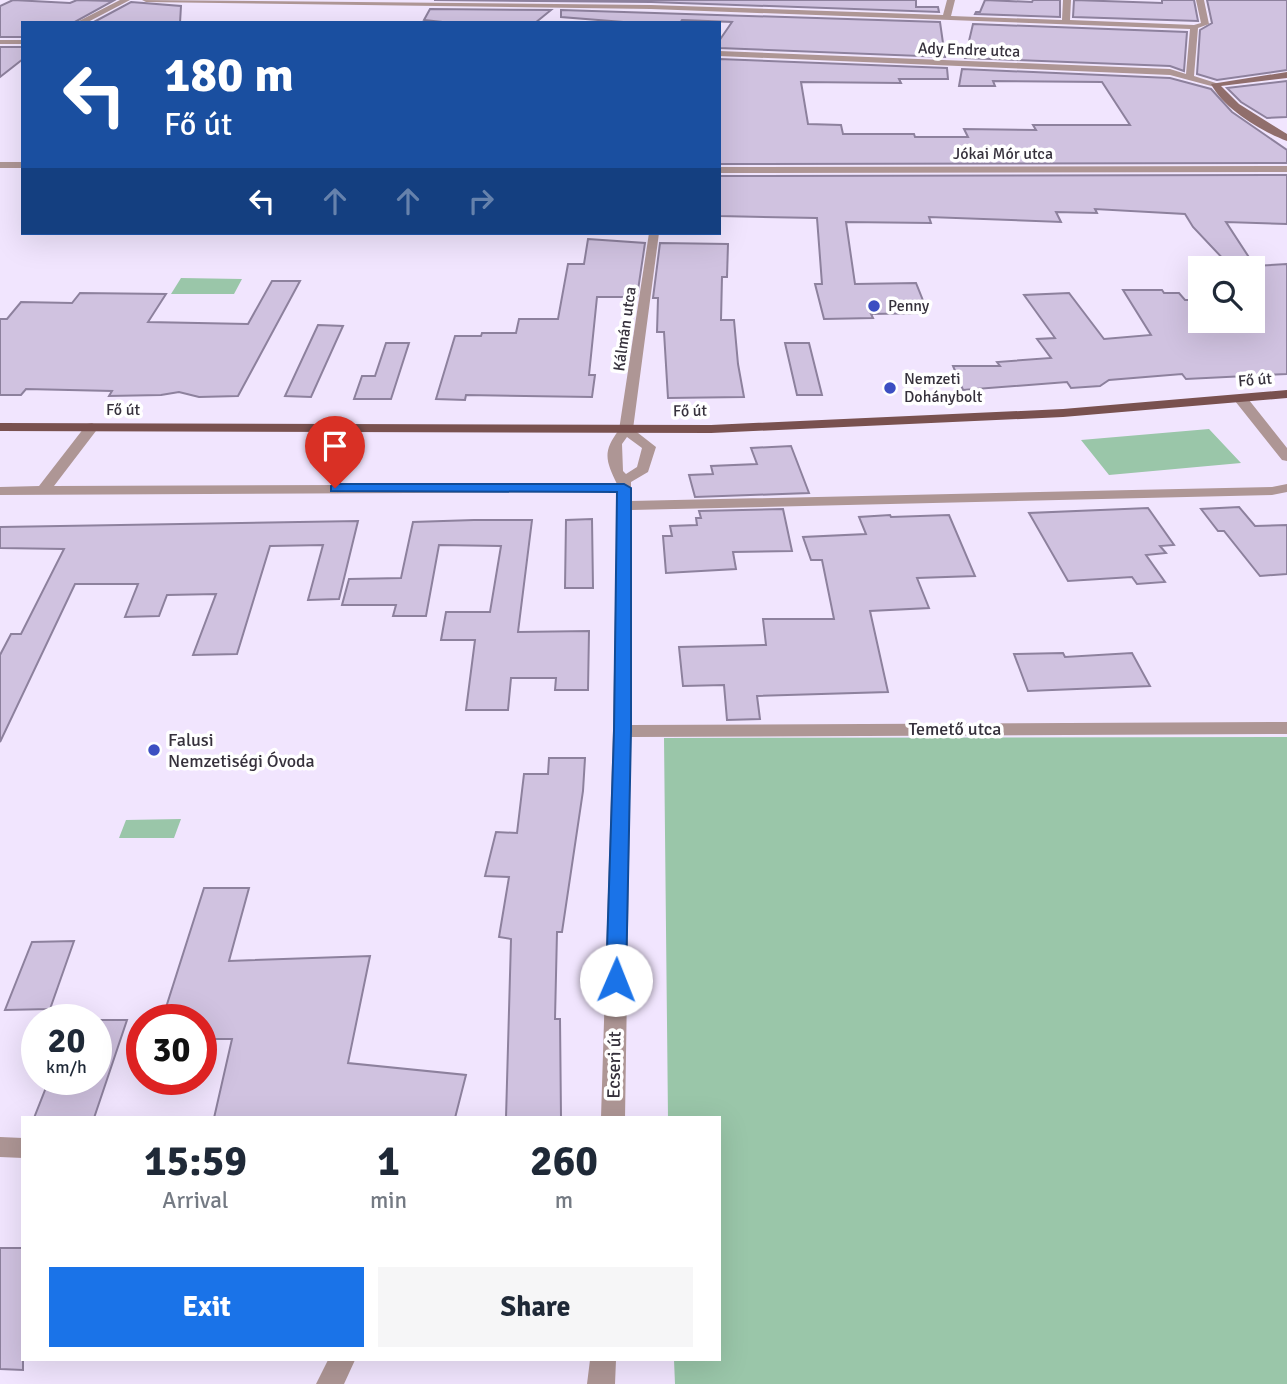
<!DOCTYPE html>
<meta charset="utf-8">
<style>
body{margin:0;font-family:Signika,sans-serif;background:#f6f6f7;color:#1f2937;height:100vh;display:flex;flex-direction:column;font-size:26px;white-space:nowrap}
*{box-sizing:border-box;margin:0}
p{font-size:23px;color:#747a83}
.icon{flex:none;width:38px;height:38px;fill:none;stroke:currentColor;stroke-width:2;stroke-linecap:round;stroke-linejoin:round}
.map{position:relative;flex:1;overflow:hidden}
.side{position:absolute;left:21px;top:1116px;width:700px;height:245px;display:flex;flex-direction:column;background:#fff;border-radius:0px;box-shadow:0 7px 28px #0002}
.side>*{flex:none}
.top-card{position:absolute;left:21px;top:21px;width:700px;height:214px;border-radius:0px;box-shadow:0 7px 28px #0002;background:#1a4fa0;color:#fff;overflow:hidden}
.buttons{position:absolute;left:1188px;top:256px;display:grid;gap:14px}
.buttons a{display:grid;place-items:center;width:77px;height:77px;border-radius:0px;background:#fff;box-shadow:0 7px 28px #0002;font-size:35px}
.speed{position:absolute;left:21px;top:1004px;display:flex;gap:14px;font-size:35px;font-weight:700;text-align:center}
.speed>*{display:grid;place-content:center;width:91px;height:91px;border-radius:50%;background:#fff;box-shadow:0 7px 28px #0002;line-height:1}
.speed small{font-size:18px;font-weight:400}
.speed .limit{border:10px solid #d22;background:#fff;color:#111}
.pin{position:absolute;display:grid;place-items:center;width:60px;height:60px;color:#fff;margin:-72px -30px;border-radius:50% 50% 50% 0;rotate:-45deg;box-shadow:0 0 7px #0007}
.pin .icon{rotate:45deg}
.me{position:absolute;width:77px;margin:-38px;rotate:1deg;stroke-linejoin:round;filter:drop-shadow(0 0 5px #0008)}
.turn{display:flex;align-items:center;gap:24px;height:147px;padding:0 28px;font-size:32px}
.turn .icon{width:91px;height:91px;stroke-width:2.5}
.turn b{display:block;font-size:49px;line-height:60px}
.lanes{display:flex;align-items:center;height:66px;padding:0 28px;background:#0003;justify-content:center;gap:35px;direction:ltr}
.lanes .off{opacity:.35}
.eta{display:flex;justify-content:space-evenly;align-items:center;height:119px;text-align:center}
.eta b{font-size:42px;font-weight:700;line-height:49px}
.action{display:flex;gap:14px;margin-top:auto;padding:14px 28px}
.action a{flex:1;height:80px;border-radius:0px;background:#1a73e8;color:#fff;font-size:28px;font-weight:700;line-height:80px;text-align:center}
.action a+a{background:#f6f6f7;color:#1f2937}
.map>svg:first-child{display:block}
.green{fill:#9ac6a9}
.building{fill:#d0c2e0;stroke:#8d819d;stroke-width:2}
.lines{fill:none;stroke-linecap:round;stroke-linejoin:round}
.street{fill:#ae9695;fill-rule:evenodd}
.secondary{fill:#906e6c;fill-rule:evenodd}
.primary{fill:#79514f;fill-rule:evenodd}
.route{fill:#1a73e8;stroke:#114b97;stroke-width:2}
.poi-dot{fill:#3c4fc2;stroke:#fff;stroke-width:2.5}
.labels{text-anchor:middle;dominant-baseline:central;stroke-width:7;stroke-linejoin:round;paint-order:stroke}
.far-street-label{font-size:16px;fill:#36313c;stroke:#fff}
.far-poi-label{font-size:16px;fill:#36313c;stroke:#fff;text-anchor:start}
.street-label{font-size:18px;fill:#36313c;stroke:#fff}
.poi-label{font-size:18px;fill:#36313c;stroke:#fff;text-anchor:start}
</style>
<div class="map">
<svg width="1287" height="1384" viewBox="0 0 1287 1384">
<rect width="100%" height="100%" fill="#f1e5fe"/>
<path class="green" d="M181 278 242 279 234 294H171Z
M1209 429 1241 463 1109 475 1081 440Z
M1287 737V1384H675L674 1360H719V1118H668L664 738Z
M181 819 174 838H119L126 820Z"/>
<path class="building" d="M13 0 70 3 77 0 113 1 73 23H23V37H0V6Z
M434 0H916V7H938L939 12 651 2Z
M985 0 1032 2 1033 0H1060V17L975 14 976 12H980Z
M1074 0 1162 3V0H1194L1198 21 1073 17Z
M1207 0H1287V70L1217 80 1197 74 1200 30 1212 23Z
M131 2 181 6 180 23H92Z
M430 9 551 10 535 23H452L424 20Z
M561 10 940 22 945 57 719 48V41L732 22 682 20 680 23H636L561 17Z
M973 24 1187 32 1184 71 1170 66 965 58Z
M0 47H23V59L0 77Z
M719 59 947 68 948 79H899L901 83 801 82 808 124 841 125 843 134H914L915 137H968L964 129 1036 130 1033 125H1130L1102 82 993 81 995 86H959L962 69 1170 78 1211 89 1232 112 1287 150V163L720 164Z
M1287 81V117L1267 118 1241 102 1227 88Z
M1287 175V224L1226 222 1254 265 1228 264 1193 227 1185 214 1095 209 1097 213 1056 212 1061 222 929 217 931 223 846 222 855 284 916 283 928 313 871 314 873 318 824 319 815 284H822L817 218 719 216 720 176Z
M588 239 645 243 637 297H597L589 375H595L592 397 466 395 465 400 436 399 455 336H481L482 333H516L519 319H558L568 264H584Z
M660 243 728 244 727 277H722L721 320H734L738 364 744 397 668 398 664 332H657L658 298H653Z
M1287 264V374L1186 379 1182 374 1109 380 1100 386 1071 388 1067 382 963 390 953 366H1000L997 362 1051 358 1037 339 1055 338 1024 295 1069 293 1104 339 1151 335 1123 290H1162L1164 293H1179L1185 300H1200V328L1253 325V266Z
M272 281H300L238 396 199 397 179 392 161 395 109 396 112 391 26 389 21 395H0V319H7L21 302 72 303 80 293 166 294 148 322 248 324Z
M318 325 343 326 311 397 285 396Z
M386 343H409L391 399H354L362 376H375Z
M785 343H809L822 395H797Z
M791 446 809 493 695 497 689 475 713 474 711 466 757 464 751 448Z
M1239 507 1255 526 1287 525V574L1260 576 1224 531H1218L1201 509Z
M1148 508 1174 545 1160 546 1166 553 1146 555 1165 582 1137 584 1132 577 1068 581 1029 513Z
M783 509 792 551 733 552 736 569 666 573 663 536H672L670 526 697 525 696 518H701L699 511Z
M890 515 891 517 949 515 975 576 917 578 929 608 870 611 888 692 757 696 760 719 727 720 724 685 683 686 679 647 766 645 763 619H834L822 560H811L803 537 866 534 859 517Z
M592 519 593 588H565L566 520Z
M474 520H532L518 632 589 631 588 690H555L556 678H511L508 710H466L475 640H441L446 612H490L501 546 439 545 426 616H393L396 605H342L349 579 401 578 413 522Z
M358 521 339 599 308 600 323 545 270 546 237 654 193 655 216 594 167 595 159 616 125 617 138 584H75L0 742V655L11 634H21L64 549 0 548V527Z
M1063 653 1065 657 1132 653 1150 686 1028 691 1014 654Z
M549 758H585L583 791 562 932H557L555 1019H560L561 1118H506L511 939 499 937 509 877 485 876 496 832 517 833 524 774H548Z
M204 888H249L229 961 370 956 348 1063 466 1075 455 1118H214L232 1039H201V1020H162Z
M74 941 50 1009 5 1010 32 942Z
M96 1020H127L94 1118H34L49 1080H96Z
M0 1248H23V1370L0 1369Z"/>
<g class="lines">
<path class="street" d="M120 0H130L86 23H75Z
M142 0 651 5 943 15 947 0H955L951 16 1062 20 1063 0H1071L1070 20 1194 25 1201 23 1196 0H1204L1209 24 1198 28 1194 76 1219 84 1215 87 1170 75 719 56V51L1170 69 1186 74 1190 29 651 9 146 2Z
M0 40H23V44H0Z
M0 162H23V168H0Z
M1287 166V172L719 173V167Z
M649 233H659L633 429 656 447 648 472 631 482V501L1272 487 1287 484V492L1272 495 631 510V725L1287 722V734L631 737 625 1118H601L613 731 617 492 0 495V487L39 486 87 424 92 423 99 427 54 486 617 484C606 461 602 452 619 430ZM627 437 642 448 637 467 626 474 623 471 622 444Z
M1240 394 1245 395 1287 448V461L1282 460 1235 401 1233 398Z
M0 1137 23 1138V1158L0 1157Z
M328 1360H355L344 1384H316Z
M590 1360H616L615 1384H587Z"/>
<path class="secondary" d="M1287 72V78L1221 86 1239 104 1287 134V141C1261 131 1224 109 1211 84Z"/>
<path class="primary" d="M1287 390V398L1063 417 711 433 0 431V423L711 425 1063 409Z"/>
</g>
<path class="route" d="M335 484H624L631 488V731L626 980 623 985 616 987 609 985 606 980 614 731 617 492 331 491V486Z"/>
<g class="poi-dot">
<circle cx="874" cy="306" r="7"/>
<circle cx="890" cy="388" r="7"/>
<circle cx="154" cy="750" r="7"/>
</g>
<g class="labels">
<g class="far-street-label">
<text transform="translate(969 50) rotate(2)">Ady Endre utca</text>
<text x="1003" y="154">Jókai Mór utca</text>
<text transform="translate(625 329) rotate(-82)">Kálmán utca</text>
<text transform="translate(1255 380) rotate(-5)">Fő út</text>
<text x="123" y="410">Fő út</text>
<text transform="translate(690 411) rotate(-1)">Fő út</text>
</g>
<g class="far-poi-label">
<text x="888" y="306">Penny</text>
<text x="904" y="379">Nemzeti<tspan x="904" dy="18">Dohánybolt</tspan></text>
</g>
<g class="street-label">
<text x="955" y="729">Temető utca</text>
<text transform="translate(614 1065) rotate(-89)">Ecseri út</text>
</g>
<g class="poi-label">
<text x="168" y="740">Falusi<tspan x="168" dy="21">Nemzetiségi Óvoda</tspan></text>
</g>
</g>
</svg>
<div class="buttons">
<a><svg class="icon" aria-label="search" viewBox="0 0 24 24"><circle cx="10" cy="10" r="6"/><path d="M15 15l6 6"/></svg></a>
</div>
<div class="speed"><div>20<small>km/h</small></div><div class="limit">30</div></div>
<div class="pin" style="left:335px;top:488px;background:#d93025"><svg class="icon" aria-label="arrive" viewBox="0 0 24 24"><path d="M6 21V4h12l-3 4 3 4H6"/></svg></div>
<svg class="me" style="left:616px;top:980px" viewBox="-20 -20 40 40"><circle r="19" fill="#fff"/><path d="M0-13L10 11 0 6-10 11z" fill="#1a73e8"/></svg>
<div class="top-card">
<div class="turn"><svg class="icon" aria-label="left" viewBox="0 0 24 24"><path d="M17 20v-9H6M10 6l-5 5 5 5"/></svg><div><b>180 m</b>Fő út</div></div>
<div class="lanes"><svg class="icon" aria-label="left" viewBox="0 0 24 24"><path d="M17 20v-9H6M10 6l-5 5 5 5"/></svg><svg class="icon off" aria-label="ahead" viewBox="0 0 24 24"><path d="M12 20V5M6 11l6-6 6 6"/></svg><svg class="icon off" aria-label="ahead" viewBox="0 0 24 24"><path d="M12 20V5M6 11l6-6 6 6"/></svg><svg class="icon off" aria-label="right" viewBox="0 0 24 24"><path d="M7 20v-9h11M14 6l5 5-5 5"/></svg></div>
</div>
<section class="side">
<div class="eta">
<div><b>15:59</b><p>Arrival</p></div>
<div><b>1</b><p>min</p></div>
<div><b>260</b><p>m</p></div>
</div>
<div class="action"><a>Exit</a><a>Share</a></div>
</section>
</div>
